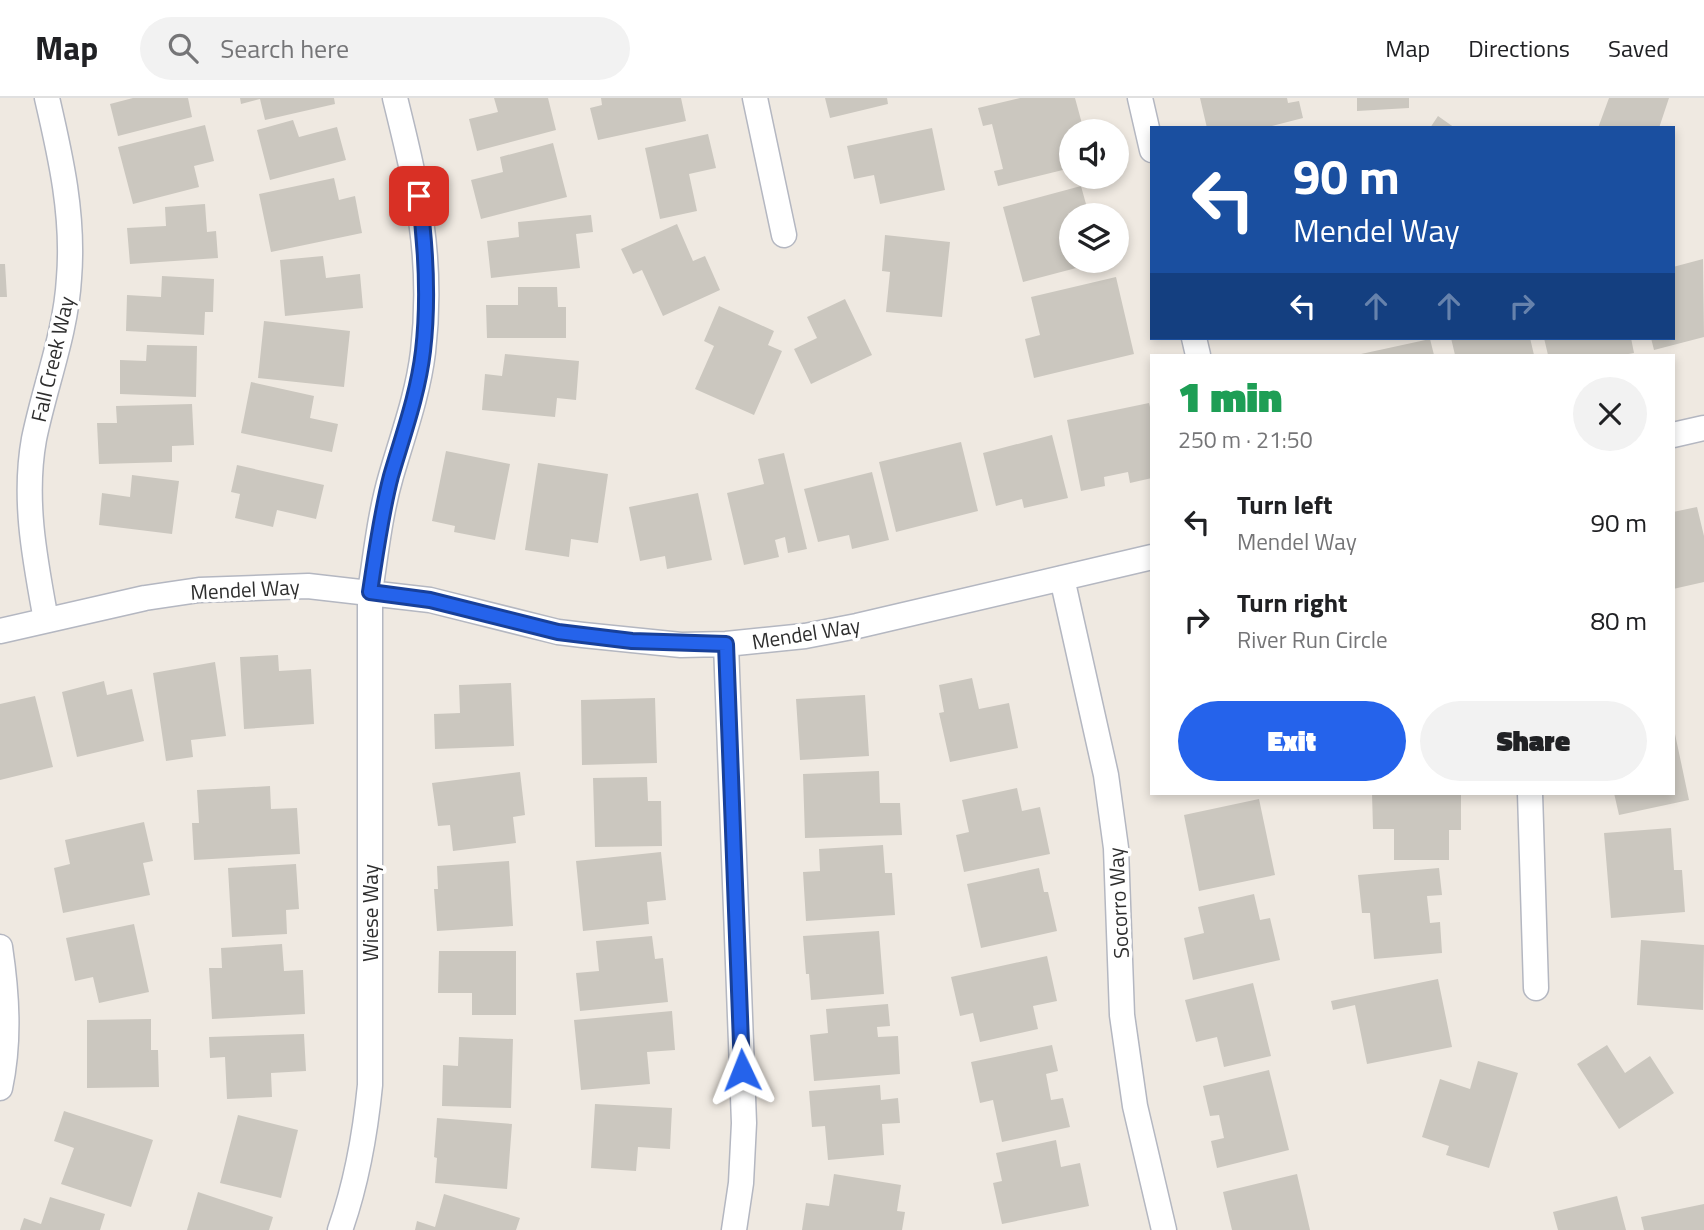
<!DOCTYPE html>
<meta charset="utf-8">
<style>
body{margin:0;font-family:"Titillium Web",sans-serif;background:#f2f2f2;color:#202124;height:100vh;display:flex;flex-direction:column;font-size:26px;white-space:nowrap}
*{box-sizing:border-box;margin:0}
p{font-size:23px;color:#757577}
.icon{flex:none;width:38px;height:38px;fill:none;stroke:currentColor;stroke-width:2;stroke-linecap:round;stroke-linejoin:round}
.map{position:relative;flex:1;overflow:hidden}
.sheet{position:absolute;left:1150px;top:256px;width:525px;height:441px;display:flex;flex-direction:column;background:#fff;border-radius:0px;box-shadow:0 4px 10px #0003}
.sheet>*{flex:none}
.guide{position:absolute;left:1150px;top:28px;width:525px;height:214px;border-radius:0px;box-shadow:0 4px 10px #0003;background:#1a4fa0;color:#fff;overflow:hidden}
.buttons{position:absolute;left:1059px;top:21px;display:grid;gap:14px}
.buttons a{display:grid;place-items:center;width:70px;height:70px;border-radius:50%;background:#fff;box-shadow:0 4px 10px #0003;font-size:35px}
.pin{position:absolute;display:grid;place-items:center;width:60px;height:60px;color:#fff;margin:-30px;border-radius:14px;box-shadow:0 4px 10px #0006}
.me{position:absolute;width:77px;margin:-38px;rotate:358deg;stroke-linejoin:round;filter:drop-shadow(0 0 5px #0008)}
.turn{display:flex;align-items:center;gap:24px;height:147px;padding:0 28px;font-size:32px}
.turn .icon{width:91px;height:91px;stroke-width:2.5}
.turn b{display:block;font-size:49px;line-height:60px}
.lanes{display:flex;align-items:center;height:66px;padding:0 28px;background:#0003;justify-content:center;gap:35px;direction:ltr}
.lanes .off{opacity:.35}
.round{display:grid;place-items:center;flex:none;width:74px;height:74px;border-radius:37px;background:#f2f2f2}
.headline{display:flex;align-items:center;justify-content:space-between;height:119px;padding:0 28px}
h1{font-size:42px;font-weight:800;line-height:52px;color:#1e9e55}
.primary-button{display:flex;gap:14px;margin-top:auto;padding:14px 28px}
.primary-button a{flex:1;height:80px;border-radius:42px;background:#2563eb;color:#fff;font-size:28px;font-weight:800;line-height:80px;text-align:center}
.primary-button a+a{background:#f2f2f2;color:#202124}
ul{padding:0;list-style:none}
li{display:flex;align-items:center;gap:21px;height:98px;padding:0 28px}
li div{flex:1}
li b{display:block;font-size:26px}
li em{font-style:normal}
header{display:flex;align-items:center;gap:42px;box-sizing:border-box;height:98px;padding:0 35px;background:#fff;border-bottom:2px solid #e0e0e0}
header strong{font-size:33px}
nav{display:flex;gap:38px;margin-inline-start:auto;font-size:24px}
.search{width:490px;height:63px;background:#f2f2f2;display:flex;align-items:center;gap:18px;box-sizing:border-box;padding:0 24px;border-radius:38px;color:#757577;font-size:26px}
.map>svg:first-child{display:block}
.building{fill:#cbc7bf}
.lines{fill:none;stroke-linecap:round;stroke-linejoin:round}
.minor-casing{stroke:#b4b7c1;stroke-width:27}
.minor{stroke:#fff;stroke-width:24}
.route-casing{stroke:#184099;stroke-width:18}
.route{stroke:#2563eb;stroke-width:12}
.labels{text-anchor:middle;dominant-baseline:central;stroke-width:7;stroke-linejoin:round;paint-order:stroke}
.street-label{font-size:21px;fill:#2e2e2e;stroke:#fff}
</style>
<header>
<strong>Map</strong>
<div class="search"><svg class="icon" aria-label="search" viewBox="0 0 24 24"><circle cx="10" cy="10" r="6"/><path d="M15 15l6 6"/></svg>Search here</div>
<nav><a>Map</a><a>Directions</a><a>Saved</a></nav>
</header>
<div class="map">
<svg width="1704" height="1132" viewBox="0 0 1704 1132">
<rect width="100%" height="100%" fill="#efe9e1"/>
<path class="building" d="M133 0H188L192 19 118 38 110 6Z
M240 0H334L335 6 265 22 260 1 241 6Z
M494 0H548L556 32 477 53 469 21 498 14Z
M601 0H681L686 23 598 42 590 10 602 7Z
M825 0H887L888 6 830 20Z
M1020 0H1075L1084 33H1071V70L998 88 994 73 1003 71 992 26 983 28 978 10Z
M1200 0H1287L1288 5 1299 3 1303 20 1264 30H1207Z
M1357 0H1409V10L1357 13Z
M1609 0H1669L1659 30H1598Z
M1438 18 1455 30H1430Z
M293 22 299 39 337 29 346 62 270 82 257 32Z
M205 27 214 63 194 68 199 89 133 106 118 49Z
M932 30 945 92 880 106 874 77 854 81 847 48Z
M708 36 716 70 689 76 697 113 660 121 645 50Z
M553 45 567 99 481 121 471 82 503 74 500 59Z
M334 80 339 102 355 98 362 135 271 154 259 96Z
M1081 88 1089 117H1071V163L1099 164 1023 184 1003 109Z
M205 106 207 134 216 133 218 160 130 166 127 130 166 128 165 109Z
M591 117 593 134 576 136 580 170 491 180 487 143 519 139 518 124Z
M677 126 693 163 705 158 720 192 663 218 642 172 633 176 621 151Z
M885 137 950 144 942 219 886 214 890 174 882 173Z
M323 158 326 180 360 176 363 210 285 218 280 162Z
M1703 161 1704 239 1654 252 1651 240H1673V169Z
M0 166H5L7 199H0Z
M162 178 214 181 213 214H205L204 237 126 233 127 197 161 199Z
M1116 179 1134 256 1034 280 1025 241 1040 237 1031 199Z
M518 189H557L558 209H566V240H487L486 207H518Z
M845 201 872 257 811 286 794 251 817 240 807 219Z
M719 208 774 233 768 247 782 253 754 317 695 291 714 248 704 243Z
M264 223 350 233 344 289 258 280Z
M1451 240H1530L1534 257H1455Z
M1544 240H1631L1634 255 1623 257H1548Z
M1430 241 1434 257H1361V256Z
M147 247 197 248 196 299 120 296V262L146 263Z
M505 256 579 263 576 302 557 300 555 319 482 312 485 276 502 278Z
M251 284 314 298 310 320 338 326 332 354 241 335Z
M1149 305 1152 317V380L1130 385 1128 374 1104 379 1105 388 1081 393 1067 322Z
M192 306 194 347 172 348V364L99 366 97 325H117L116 308Z
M1052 337 1068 400 1024 410 1022 401 996 408 983 355Z
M961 344 978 413 896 434 879 364Z
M446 353 510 366 495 442 454 434 455 428 432 423Z
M784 355 807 451 788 455 785 439 775 442 779 459 744 467 727 395 764 386 758 361Z
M538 365 608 376 598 445 571 441 569 459 525 452Z
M237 367 324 387 316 421 277 412 273 429 235 420 240 396 231 394Z
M872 374 889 442 852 451 849 437 818 444 804 391Z
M132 377 179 383 172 436 99 427 102 395 130 399Z
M698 395 712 462 667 471 665 458 640 463 629 409Z
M1697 409 1704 438V484L1673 491V414Z
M278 557 279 573 311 571 314 626 244 631 240 559Z
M215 564 226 638 191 642 193 659 166 663 153 575Z
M972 580 979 611 1009 605 1018 650 950 664 939 615 944 614 939 587Z
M104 583 107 597 132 591 144 643 77 659 62 594Z
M511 585 514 648 435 651 434 616 460 615 459 587Z
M865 597 869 658 800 662 796 601Z
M35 598 53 669 0 682V606Z
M655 600 657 665 582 667 581 602Z
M1673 636H1675L1689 702 1619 717 1614 695H1673Z
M879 673 880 705H900L902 737 805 740 803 676Z
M520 674 525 717 513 719 516 745 453 753 450 727 438 728 432 685Z
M647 679 648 703H661L662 748 595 749 593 680Z
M270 688 271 711 297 710 300 756 194 762 192 725H199L197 692Z
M1017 690 1022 713 1040 709 1050 756 964 774 956 737 969 734 962 702Z
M1372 695H1461V732H1449V762H1394V731H1373Z
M1259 701 1275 777 1199 793 1184 717Z
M144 724 153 763 143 765 150 797 63 815 54 770 70 766 65 742Z
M1671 730 1674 772H1682L1685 814 1611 820 1604 735Z
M883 747 885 775H892L895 817 806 823 803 774 820 773 819 751Z
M661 754 666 802 647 804 649 826 583 833 576 763Z
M509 763 513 828 437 833 434 791H438L437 768Z
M296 766 299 811 286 812 287 836 232 839 228 770Z
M1039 770 1044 794H1048L1057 833 981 850 967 786Z
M1439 770 1442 797 1427 798 1430 825 1440 824 1442 855 1374 861 1370 815H1362L1358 777Z
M1254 796 1260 822 1270 820 1280 862 1193 882 1184 840 1204 835 1198 809Z
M134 826 149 894 99 905 93 879 75 883 66 840Z
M879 833 884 896 811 902 809 876H806L803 838Z
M652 838 655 861 663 860 668 904 580 913 576 875 599 873 596 843Z
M1641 842 1704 847 1703 912 1637 907Z
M282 846 284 873 303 872 305 916 212 921 209 870H222L221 850Z
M439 853H516V917H472V895H438Z
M1047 858 1057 903 1033 908 1038 931 980 944 973 915 960 918 951 879Z
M1438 881 1452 949 1367 966 1355 907 1333 912 1331 903Z
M1253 885 1271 958 1224 969 1217 939 1196 944 1185 902Z
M888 906 890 928 877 929 878 939 898 938 900 976 814 983 810 937 828 935 826 911Z
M672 913 675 952 647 954 650 986 581 992 574 922Z
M151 921V952H158L159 989 87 990V922Z
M304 936 306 973 271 975 272 999 227 1001 225 959 210 960 209 939Z
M459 939 513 941 511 1010 442 1008 443 967 458 968Z
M1052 947 1058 973 1046 976 1051 1002 1063 1000 1070 1029 1002 1044 993 1002 980 1005 971 964Z
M1607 947 1625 975 1650 958 1674 995 1619 1031 1577 966Z
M1478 963 1518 975 1489 1070 1446 1057 1449 1048 1422 1039 1440 981 1470 991Z
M1269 972 1289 1052 1217 1070 1211 1043 1224 1040 1219 1017 1210 1018 1203 988Z
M880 987 881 1002 898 1000 900 1025 882 1026 884 1057 828 1062 825 1028 812 1029 809 993Z
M595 1006 672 1010 670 1051 638 1049 636 1073 591 1070Z
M64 1013 153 1042 131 1109 61 1086 74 1050 54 1043Z
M238 1017 298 1032 281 1100 220 1085Z
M437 1020 512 1026 507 1091 435 1085 437 1060 434 1059Z
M1056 1042 1061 1069 1080 1065 1089 1108 1002 1126 993 1085 1002 1083 996 1055Z
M834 1076 901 1087 897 1113 905 1114 902 1132H802L806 1105 829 1108Z
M1297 1076 1310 1132H1232L1223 1094Z
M198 1094 273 1119 269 1132H187Z
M444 1096 520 1120 516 1132H415L417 1123 435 1129Z
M1617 1098 1626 1132H1558L1553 1114Z
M50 1099 105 1116 100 1132H20L24 1120 41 1126Z
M1704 1106V1132H1644L1641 1119Z"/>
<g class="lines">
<g class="minor-casing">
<path id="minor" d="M755 0 784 137
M1140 0 1152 52
M1194 240 1198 257
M1673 337 1704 330
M1062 480 1106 677 1116 750 1122 917 1135 1008 1164 1132
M46 522C35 462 23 402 34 341 45 287 66 235 69 180 74 118 61 60 47 0
M0 533 145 500 199 492 308 488 430 502 558 534 583 537 681 547 726 546 805 538 857 528 1152 459
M726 546 744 1025 741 1085 734 1132
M1530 695 1536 890
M0 849C7 896 10 943 0 990
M340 1132C357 1084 365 1038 370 987V494C376 455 380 416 391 378 403 337 418 296 423 254 434 160 417 89 395 0"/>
</g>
<use href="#minor" class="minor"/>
</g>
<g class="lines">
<g class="route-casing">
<path id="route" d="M419 98C426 150 429 201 423 253 418 296 403 337 391 378 381 416 376 455 370 494L430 502 558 534 632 543 726 546 742 972"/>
</g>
<use href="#route" class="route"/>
</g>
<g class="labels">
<g class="street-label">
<text transform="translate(52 261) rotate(-77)">Fall Creek Way</text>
<text transform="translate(245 491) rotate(-3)">Mendel Way</text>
<text transform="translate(806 535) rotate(-9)">Mendel Way</text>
<text transform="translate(1118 805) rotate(-93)">Socorro Way</text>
<text transform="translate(370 815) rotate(-90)">Wiese Way</text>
</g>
</g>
</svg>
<div class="buttons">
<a><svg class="icon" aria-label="sound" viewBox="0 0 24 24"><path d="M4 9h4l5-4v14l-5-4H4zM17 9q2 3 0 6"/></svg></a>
<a><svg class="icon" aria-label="layers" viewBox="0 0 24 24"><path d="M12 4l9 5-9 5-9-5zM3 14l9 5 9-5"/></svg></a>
</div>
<div class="pin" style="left:419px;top:98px;background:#d93025"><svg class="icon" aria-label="arrive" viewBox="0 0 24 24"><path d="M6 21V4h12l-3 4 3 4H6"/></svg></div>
<svg class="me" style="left:742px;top:972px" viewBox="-20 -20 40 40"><path d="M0-17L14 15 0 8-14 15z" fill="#2563eb" stroke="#fff" stroke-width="4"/></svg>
<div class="guide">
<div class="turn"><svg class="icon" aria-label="left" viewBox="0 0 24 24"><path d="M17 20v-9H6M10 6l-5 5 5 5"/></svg><div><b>90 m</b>Mendel Way</div></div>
<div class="lanes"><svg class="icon" aria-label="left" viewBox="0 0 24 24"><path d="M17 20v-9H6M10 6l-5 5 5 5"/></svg><svg class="icon off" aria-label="ahead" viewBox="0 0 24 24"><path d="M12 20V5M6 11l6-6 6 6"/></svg><svg class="icon off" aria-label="ahead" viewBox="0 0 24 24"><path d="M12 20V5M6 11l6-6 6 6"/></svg><svg class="icon off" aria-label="right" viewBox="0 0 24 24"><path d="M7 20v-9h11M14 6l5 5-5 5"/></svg></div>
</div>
<section class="sheet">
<div class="headline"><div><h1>1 min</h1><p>250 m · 21:50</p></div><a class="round"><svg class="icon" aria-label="close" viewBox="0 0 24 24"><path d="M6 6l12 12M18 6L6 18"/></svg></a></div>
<ul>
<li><svg class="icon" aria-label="left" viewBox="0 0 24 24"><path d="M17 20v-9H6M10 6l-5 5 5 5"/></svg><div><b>Turn left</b><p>Mendel Way</p></div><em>90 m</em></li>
<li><svg class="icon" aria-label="right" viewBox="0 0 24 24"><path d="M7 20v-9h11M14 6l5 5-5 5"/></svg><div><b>Turn right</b><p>River Run Circle</p></div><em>80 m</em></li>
</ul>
<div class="primary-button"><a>Exit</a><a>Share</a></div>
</section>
</div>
